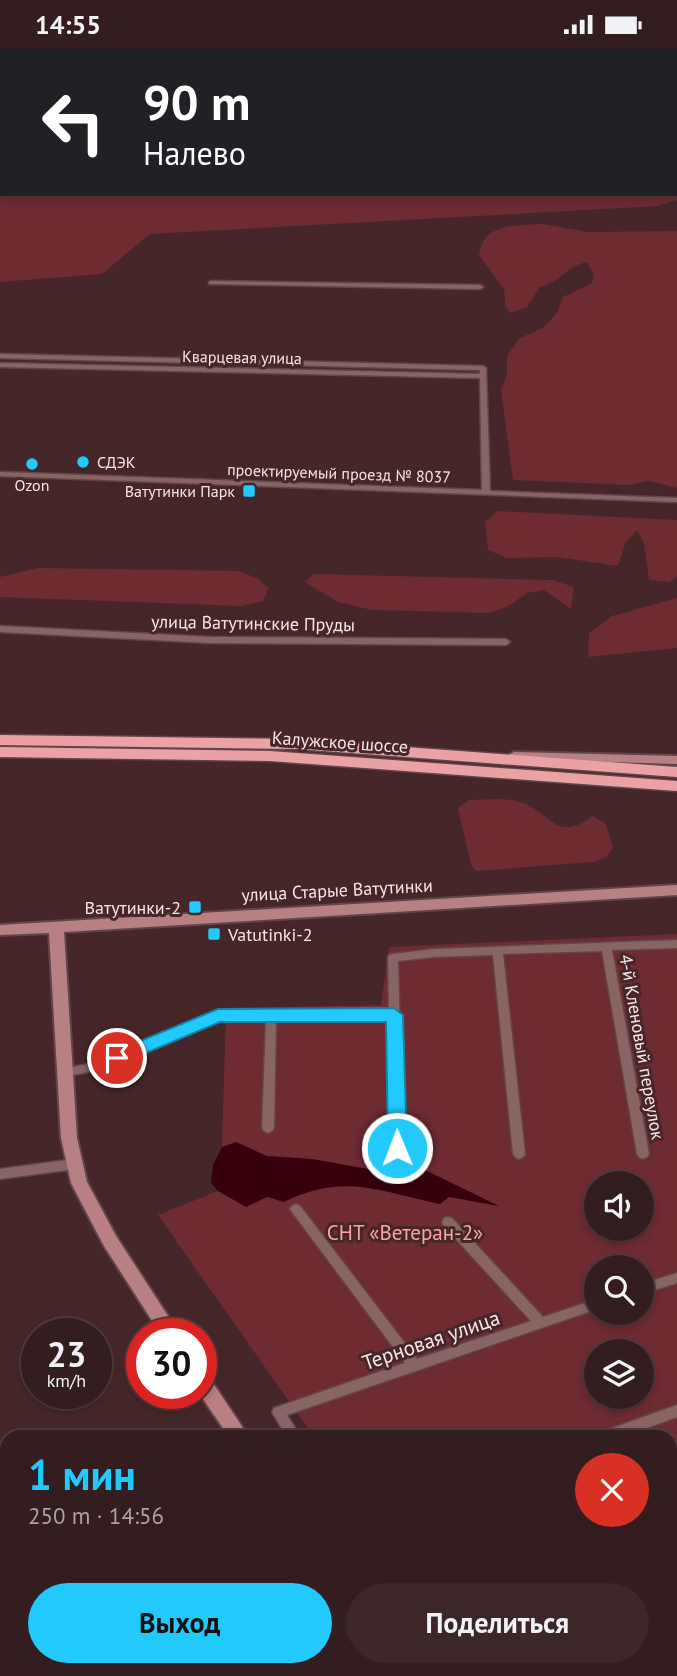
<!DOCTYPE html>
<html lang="ru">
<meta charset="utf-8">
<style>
body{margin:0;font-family:"PT Sans",sans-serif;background:#3c2628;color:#f1f3f6;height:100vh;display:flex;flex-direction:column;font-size:26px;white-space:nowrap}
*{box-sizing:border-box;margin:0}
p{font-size:23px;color:#a9a2a4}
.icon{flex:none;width:38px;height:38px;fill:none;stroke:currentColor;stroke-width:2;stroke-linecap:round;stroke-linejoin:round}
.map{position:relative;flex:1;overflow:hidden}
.drawer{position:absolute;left:0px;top:1381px;width:677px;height:247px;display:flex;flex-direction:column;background:#341d1f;border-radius:21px 21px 0 0;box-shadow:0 4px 10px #0003,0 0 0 2px #4e3b3d}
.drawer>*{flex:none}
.top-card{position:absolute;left:0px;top:0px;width:677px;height:147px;box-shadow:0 4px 10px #0003,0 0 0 2px #4e3b3d;background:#202124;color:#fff;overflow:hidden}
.controls{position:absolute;left:584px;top:1122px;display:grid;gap:14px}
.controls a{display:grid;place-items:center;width:70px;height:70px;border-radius:50%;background:#341d1f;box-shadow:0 4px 10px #0003,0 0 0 2px #4e3b3d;font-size:35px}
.speed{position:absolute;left:21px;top:1269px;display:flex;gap:14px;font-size:35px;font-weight:700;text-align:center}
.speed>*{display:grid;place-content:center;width:91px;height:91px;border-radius:50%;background:#341d1f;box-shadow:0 4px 10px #0003,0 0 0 2px #4e3b3d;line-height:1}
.speed small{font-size:18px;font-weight:400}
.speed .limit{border:10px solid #d22;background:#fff;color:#111}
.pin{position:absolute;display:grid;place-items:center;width:60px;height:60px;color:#fff;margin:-30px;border:4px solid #fff;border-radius:50%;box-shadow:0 2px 7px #0007}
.me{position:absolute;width:77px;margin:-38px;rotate:359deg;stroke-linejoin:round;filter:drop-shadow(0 0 5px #0008)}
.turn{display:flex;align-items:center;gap:24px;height:147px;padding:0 28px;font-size:32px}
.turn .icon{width:91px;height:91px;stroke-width:2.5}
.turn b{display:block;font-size:49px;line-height:60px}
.round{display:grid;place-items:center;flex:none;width:74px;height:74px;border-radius:37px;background:#3c2628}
.summary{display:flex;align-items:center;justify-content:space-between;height:119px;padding:0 28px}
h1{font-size:42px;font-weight:800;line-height:52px;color:#22c9fd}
.cta{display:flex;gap:14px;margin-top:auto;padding:14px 28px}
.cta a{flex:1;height:80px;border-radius:42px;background:#22c9fd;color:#111;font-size:28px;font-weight:800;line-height:80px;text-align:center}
.cta a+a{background:#3c2628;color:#f1f3f6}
.status{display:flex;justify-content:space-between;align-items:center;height:49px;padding:0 35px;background:#341d1f;direction:ltr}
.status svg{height:19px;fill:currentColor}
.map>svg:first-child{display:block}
.green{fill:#6e2b32;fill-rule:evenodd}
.water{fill:#36010b}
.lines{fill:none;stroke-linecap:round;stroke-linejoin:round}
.minor-casing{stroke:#624547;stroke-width:3}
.secondary-casing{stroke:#624547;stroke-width:4}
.trunk-casing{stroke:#624547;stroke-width:3}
.minor{fill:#886465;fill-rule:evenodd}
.secondary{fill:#b88082;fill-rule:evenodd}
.trunk{fill:#eaa2a5;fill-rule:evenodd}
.route{fill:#22c9fd;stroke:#1683a4;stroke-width:2}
.poi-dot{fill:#22c9fd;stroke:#452729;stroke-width:2.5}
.labels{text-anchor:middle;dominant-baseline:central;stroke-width:6;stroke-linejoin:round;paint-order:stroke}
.far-street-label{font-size:16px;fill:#f9e4e5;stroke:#452729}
.far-poi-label{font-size:16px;fill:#f9e4e5;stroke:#452729;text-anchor:start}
.street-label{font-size:18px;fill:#f9e4e5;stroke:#452729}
.poi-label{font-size:18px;fill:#f9e4e5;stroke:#452729;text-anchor:end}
.near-park-label{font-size:21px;fill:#fda3a8;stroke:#452729}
.near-street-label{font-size:21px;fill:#f9e4e5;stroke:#452729}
</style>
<div class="status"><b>14:55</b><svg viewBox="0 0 49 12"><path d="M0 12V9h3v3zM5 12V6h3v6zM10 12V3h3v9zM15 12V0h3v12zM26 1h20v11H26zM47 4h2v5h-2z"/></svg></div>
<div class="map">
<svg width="677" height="1627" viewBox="0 0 677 1627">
<rect width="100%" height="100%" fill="#452729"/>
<path class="green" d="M0 0 510 2H2V145H676V137L677 151 658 157 150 185 102 225 0 233Z
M542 175 588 183 677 182V439L650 432 627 436 513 431 501 341 507 325V307L520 289 543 279 557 264 563 248 592 234 594 225 587 213C568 217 559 234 540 238L527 258 510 264 505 255 504 240 479 206C483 173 516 177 542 175Z
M497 462 677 471V528L669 533 649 531 644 494 637 481 625 495 618 517 557 508 507 509 488 501 485 473Z
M37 519 238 522 257 529 269 539 263 552 241 557 0 548V528Z
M314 525 552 531 574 538 571 560 544 541 527 544 509 557 490 564 372 561 338 553 305 533Z
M677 549V599L588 608 589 584 612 567Z
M469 751C485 751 505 748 520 753 552 763 555 795 593 767L606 775 613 798 607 808 593 813 476 822 471 816 458 759Z
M677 885V1627H483L478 1621 670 1620V1388H314L158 1166 218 1142 222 1098 226 959 381 956 389 898ZM597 1134H642V1180H597ZM597 1218H642V1264H597ZM597 1302H642V1348H597Z"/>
<path class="water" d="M236 1093 267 1107 312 1110 391 1124 427 1122 499 1157 449 1148 440 1155C380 1143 345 1123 284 1153L267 1148 246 1158 218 1142 211 1134 213 1116 222 1098Z"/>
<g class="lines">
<g class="minor-casing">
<path id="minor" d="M211 232 480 236 483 238 480 240 209 235V233Z
M0 305 483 317 486 319 490 442 677 449V453L0 427V423L482 441 480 329 0 318V314L480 325V321L0 309Z
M0 577 211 588 506 590 510 593 506 596 211 594 0 583Z
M677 891V899L612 901 649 1105 647 1108 643 1110 639 1108 637 1105 602 902 503 905 525 1105 523 1108 519 1110 515 1108 513 1105 493 906 434 908 398 912 403 1099 401 1102 397 1104 393 1102 391 1099 389 970 276 971 274 1079 272 1082 268 1084 264 1082 262 1079 266 971H219L99 1021 67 1027 63 1026 62 1023 63 1020 67 1019 94 1014 218 963 389 962 388 909 389 906 393 905 434 900Z
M75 1110 79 1112 81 1115 79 1118 75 1120 0 1130V1120Z
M296 1155 300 1157 417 1310 531 1272 444 1177 442 1173 444 1169 448 1168 452 1169 543 1268 597 1250V1260L287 1366 301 1388H287L272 1363 274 1359 405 1314 292 1163 290 1160 292 1157Z
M677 1224V1234L642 1245V1235Z
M677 1356V1368L622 1388H598L599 1384Z
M677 1505V1519L670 1521V1507Z
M450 1620H466L469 1627H454Z"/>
</g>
<g class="secondary-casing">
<path id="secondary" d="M525 0H533L535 2H526Z
M538 0H546L548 2H539Z
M676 100 677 101V107L676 106Z
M514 703 677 707V715L509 710 507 707Z
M677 836V846L64 883 77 1089 87 1133 116 1187 179 1284H160L104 1197 71 1134 61 1089 49 884 0 886V876Z
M201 1323 207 1325 249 1388H229L199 1344H201Z
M387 1620H409L411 1627H390Z"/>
</g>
<g class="trunk-casing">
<path id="trunk" d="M0 686 297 690 677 718V728L297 700 0 696Z
M0 698 270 702 677 732V742L270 712 0 708Z"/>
</g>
<use href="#minor" class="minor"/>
<use href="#secondary" class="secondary"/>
<use href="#trunk" class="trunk"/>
</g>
<path class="route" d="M394 959 403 966 407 1099 404 1105H391L388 1099 386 973H220L117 1016 109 1009 111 1004 218 960Z"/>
<g class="poi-dot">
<circle cx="83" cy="413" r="7"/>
<circle cx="32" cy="415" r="7"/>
<rect x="242" y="435" width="14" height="14" rx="3.5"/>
<rect x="188" y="851" width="14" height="14" rx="3.5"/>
<rect x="207" y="878" width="14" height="14" rx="3.5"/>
</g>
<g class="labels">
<g class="far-street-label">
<text transform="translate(242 308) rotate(1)">Кварцевая улица</text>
<text transform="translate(339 424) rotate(2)">проектируемый проезд № 8037</text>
</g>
<g class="far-poi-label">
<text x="97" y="413">СДЭК</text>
<text x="32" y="436" text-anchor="middle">Ozon</text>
<text x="235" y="442" text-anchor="end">Ватутинки Парк</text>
</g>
<g class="street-label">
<text transform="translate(253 574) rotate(1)">улица Ватутинские Пруды</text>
<text transform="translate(340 693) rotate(4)">Калужское шоссе</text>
<text transform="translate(337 841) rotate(-3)">улица Старые Ватутинки</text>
<text transform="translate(642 998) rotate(80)">4-й Кленовый переулок</text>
</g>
<g class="poi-label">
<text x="181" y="858">Ватутинки-2</text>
<text x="228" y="885" text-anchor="start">Vatutinki-2</text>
</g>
<g class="near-park-label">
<text x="405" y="1183">СНТ «Ветеран-2»</text>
</g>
<g class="near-street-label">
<text transform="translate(431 1291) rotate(-19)">Терновая улица</text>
</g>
</g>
</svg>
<div class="controls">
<a><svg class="icon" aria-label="sound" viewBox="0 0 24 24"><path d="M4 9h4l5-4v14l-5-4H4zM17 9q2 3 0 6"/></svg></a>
<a><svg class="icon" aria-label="search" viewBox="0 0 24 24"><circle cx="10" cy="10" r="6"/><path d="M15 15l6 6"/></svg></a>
<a><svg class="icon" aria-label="layers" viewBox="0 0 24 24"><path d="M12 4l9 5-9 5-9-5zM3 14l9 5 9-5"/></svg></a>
</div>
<div class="speed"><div>23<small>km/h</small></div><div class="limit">30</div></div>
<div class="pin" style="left:117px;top:1009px;background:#d93025"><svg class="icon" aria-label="arrive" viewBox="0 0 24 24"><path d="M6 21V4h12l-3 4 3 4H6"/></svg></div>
<svg class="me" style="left:397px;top:1099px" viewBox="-20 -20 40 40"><circle r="17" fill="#22c9fd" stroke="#fff" stroke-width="3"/><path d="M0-11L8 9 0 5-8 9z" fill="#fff"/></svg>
<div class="top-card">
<div class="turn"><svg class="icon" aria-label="left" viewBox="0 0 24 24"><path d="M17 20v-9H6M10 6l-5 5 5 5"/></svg><div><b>90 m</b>Налево</div></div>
</div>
<section class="drawer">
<div class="summary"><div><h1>1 мин</h1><p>250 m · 14:56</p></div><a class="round" style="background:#d93025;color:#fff"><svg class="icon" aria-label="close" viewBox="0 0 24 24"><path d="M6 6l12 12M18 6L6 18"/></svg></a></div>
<div class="cta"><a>Выход</a><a>Поделиться</a></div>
</section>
</div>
